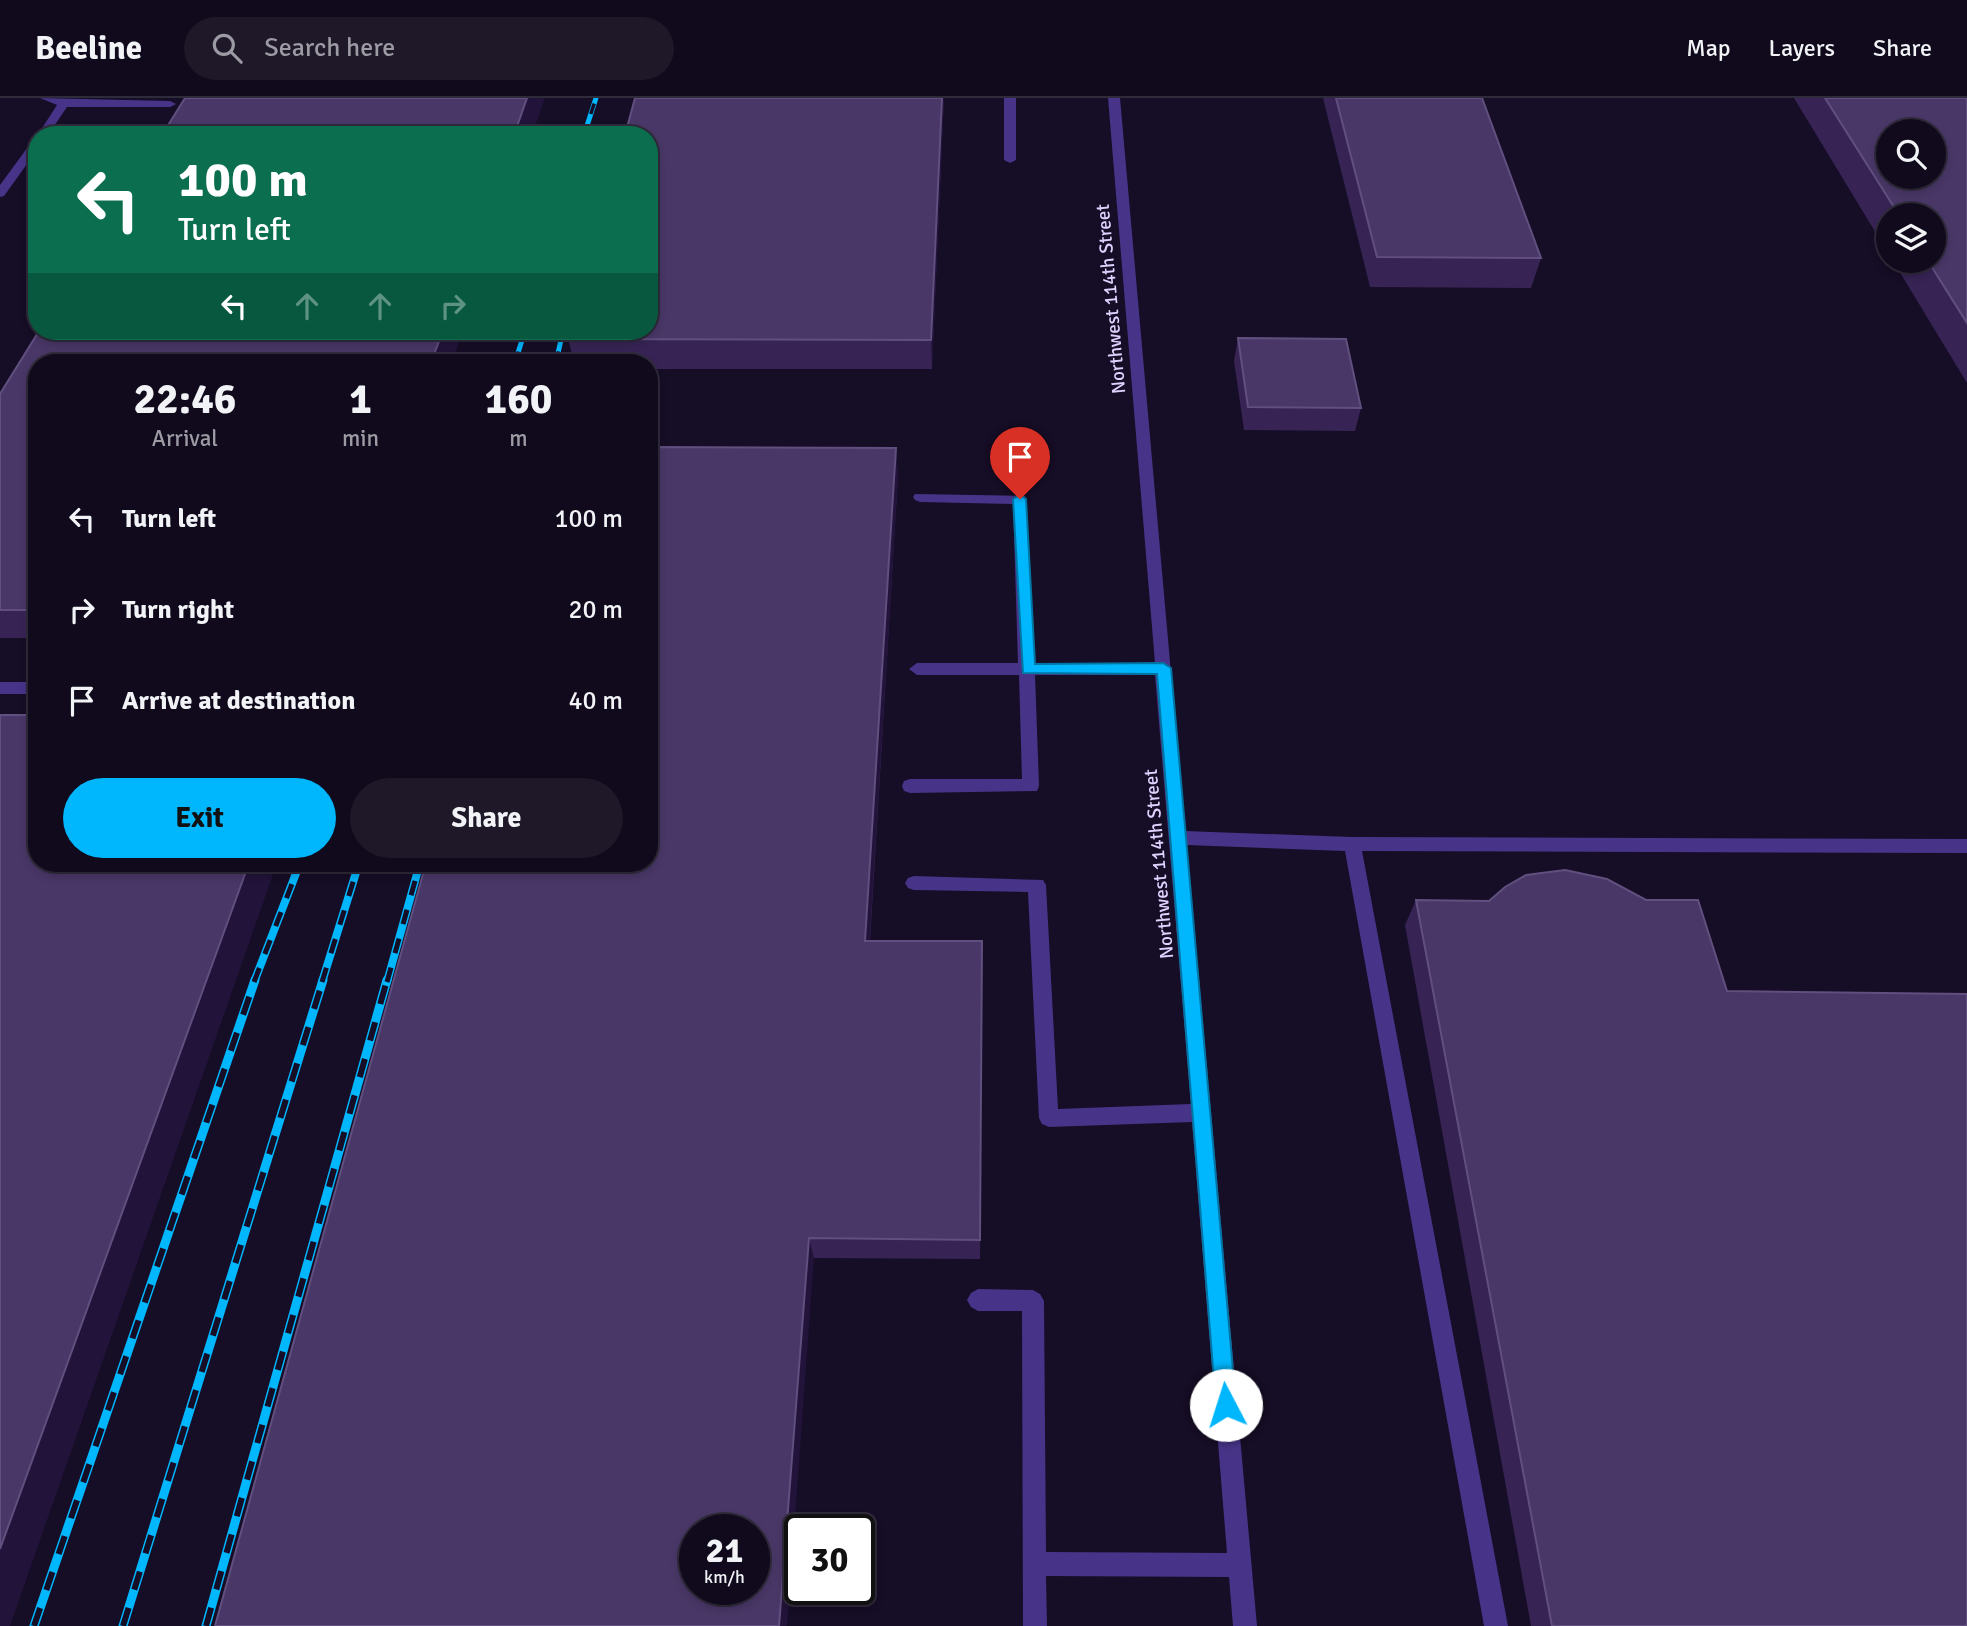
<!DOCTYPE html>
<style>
body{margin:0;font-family:Signika,sans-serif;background:#1e1829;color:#f1f3f6;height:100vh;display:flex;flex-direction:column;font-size:26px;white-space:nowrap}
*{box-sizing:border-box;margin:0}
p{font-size:23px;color:#9c9aa3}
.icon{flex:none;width:38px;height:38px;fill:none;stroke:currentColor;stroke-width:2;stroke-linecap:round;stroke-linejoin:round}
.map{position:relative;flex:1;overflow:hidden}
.drawer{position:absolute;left:28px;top:256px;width:630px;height:518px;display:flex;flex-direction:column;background:#100a1c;border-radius:28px;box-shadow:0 4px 10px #0003,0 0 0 2px #302b3b}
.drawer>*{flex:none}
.banner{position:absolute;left:28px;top:28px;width:630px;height:214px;border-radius:28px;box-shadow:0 4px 10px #0003,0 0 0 2px #302b3b;background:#0b6e4f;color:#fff;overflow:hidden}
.buttons{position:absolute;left:1876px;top:21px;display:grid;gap:14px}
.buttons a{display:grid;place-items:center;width:70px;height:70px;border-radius:50%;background:#100a1c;box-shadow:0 4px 10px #0003,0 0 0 2px #302b3b;font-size:35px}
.speed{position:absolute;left:679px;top:1416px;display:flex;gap:14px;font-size:35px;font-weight:700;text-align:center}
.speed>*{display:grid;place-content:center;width:91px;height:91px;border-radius:50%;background:#100a1c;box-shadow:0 4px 10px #0003,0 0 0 2px #302b3b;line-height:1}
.speed small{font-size:18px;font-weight:400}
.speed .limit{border:4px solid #111;border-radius:10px;background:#fff;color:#111}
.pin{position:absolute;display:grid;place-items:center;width:60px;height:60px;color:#fff;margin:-72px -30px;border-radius:50% 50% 50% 0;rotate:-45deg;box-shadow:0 0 7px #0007}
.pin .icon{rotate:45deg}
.me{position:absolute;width:77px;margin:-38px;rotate:355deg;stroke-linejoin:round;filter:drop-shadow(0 0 5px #0008)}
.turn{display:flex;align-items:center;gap:24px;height:147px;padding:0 35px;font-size:32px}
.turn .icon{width:91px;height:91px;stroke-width:2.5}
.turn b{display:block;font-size:49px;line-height:60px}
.lanes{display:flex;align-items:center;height:66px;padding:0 35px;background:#0003;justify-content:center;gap:35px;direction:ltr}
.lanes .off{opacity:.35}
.eta{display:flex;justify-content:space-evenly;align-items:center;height:119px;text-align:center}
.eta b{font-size:42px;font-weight:800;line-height:49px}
.button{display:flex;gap:14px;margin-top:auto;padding:14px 35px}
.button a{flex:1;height:80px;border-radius:42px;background:#00b6fd;color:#111;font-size:28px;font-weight:800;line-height:80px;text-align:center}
.button a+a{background:#1e1829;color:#f1f3f6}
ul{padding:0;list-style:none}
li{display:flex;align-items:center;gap:21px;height:91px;padding:0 35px}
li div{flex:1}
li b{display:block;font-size:26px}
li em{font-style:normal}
header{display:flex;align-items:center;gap:42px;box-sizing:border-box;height:98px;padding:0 35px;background:#100a1c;border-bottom:2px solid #302b3b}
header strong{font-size:33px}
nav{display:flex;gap:38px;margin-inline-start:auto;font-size:24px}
.search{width:490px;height:63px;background:#1e1829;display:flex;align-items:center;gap:18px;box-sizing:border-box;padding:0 24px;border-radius:38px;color:#9c9aa3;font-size:26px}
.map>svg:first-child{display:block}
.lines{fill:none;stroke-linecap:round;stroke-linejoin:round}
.minor{fill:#473488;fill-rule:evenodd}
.rail-far2-casing{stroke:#00b6fd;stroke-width:5}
.rail-far1-casing{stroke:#00b6fd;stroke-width:8}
.rail-casing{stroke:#00b6fd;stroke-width:9}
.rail-far2{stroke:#160d26;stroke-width:3.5;stroke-dasharray:11;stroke-linecap:butt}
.rail-far1{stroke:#160d26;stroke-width:5;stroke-dasharray:15;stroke-linecap:butt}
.rail{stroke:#160d26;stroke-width:6;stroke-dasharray:19;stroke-linecap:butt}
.wall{fill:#372455}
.shaded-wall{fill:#22133a}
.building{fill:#493767;stroke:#604f7f;stroke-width:2;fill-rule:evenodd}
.route{fill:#00b6fd;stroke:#0076a4;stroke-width:2}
.labels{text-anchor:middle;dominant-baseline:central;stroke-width:5;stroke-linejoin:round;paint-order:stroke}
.street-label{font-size:19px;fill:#dfd2ff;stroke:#160d26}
</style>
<header>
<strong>Beeline</strong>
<div class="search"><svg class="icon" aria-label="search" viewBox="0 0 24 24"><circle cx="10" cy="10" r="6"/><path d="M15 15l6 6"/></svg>Search here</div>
<nav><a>Map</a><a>Layers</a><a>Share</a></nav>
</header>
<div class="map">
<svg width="1967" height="1528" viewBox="0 0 1967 1528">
<rect width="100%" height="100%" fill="#160d26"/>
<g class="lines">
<path class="minor" d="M40 0 170 3 176 6 170 9H67L48 37 37 38 57 7Z
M1004 0H1016V62L1010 65 1004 62Z
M1108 0H1120L1185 733 1352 739 1967 741V755L1362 753 1508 1528H1484L1345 753 1187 747 1257 1528H1233L1229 1479 1046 1478 1047 1528H1023L1022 1213H978L971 1209 967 1202 971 1195 978 1191 1033 1192 1040 1196 1044 1203 1046 1454 1227 1455 1192 1024 1049 1029 1042 1026 1039 1020 1028 794 914 792 908 790 905 785 908 780 914 778 1043 782 1046 787 1058 1011 1191 1006 1155 577H1035L1039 688 1037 693 910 695 904 693 902 688 904 683 910 681H1022L1019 577H917L909 571 917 565H1018L1013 406 920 404 915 402 913 399 915 396 1025 398 1034 565H1155Z
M37 41V52L4 98 0 99V87L33 42Z
M0 584H37V596H0Z"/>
<g class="rail-far2-casing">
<path id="rail-far2" d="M584 37 596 0
M515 264 525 233
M556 264 563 233"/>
</g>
<g class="rail-far1-casing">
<path id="rail-far1" d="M254 884 300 765
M322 884 359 765
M387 884 420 765"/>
</g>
<g class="rail-casing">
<path id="rail" d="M34 1528 255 882
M123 1528 323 882
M206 1528 387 882"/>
</g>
<use href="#rail-far2" class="rail-far2"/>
<use href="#rail-far1" class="rail-far1"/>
<use href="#rail" class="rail"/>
</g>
<path class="wall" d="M635 0H944L932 271H649V264H574L568 241Z
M1323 0H1482L1541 160 1531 190 1370 189Z
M1794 0H1967V285L1893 163H1934V117H1888V155Z
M1238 240 1361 310 1355 333 1244 332 1234 263Z
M37 264V540H0V296Z
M896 350 898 379 870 843H982L980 1161 814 1160 215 1528Z
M1416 802 1727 893 1967 1528H1531L1405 827Z"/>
<path class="shaded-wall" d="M527 0H545L532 37H514Z
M942 0H944L932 271 931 242Z
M443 233H463L452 264H431Z
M896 350 898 379 868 868 865 843Z
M249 765H277L10 1528H0V1451Z
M809 1140 814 1160 787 1528H779Z"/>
<path class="building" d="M185 0H527L514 37H162Z
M635 0H942L931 242 568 241 570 233H649V37H625Z
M1336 0H1482L1541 160 1377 159Z
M1825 0H1967V225L1928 163H1934V117H1899ZM1888 33H1934V79H1888Z
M39 233H443L431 264H37V512H0V296Z
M1238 240 1346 241 1361 310 1248 309Z
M649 349 896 350 865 843H982L980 1142 809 1140 779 1528H215L426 765H649ZM695 1432H754V1491H695Z
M0 617H37V765H249L0 1451Z
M1565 772 1607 781 1646 802H1698L1727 893 1967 896V1528H1552L1416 802 1489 803 1505 789 1526 777Z"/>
<path class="route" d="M1020 396 1026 401 1035 566 1163 565 1171 570 1236 1307 1234 1315 1226 1317 1219 1315 1216 1307 1157 576 1023 575 1013 401Z"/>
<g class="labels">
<g class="street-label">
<text transform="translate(1111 201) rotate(-95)">Northwest 114th Street</text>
<text transform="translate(1159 766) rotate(-95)">Northwest 114th Street</text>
</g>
</g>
</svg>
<div class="buttons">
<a><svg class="icon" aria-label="search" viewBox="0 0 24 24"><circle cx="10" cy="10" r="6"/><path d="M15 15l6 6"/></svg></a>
<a><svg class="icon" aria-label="layers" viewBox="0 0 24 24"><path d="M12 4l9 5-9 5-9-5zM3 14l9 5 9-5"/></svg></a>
</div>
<div class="speed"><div>21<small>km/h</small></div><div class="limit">30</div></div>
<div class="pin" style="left:1020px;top:401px;background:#d93025"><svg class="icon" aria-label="arrive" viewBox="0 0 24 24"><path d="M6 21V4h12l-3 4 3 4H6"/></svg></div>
<svg class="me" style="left:1226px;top:1307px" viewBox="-20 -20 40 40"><circle r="19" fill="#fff"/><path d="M0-13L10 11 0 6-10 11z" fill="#00b6fd"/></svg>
<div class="banner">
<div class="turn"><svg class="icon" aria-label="left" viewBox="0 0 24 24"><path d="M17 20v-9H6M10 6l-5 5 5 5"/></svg><div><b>100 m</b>Turn left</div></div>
<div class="lanes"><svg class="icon" aria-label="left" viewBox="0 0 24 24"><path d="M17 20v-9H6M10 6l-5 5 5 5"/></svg><svg class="icon off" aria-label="ahead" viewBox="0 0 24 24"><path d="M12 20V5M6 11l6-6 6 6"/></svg><svg class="icon off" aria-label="ahead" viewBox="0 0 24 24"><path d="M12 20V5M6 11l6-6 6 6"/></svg><svg class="icon off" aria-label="right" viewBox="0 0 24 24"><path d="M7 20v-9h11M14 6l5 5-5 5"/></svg></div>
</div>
<section class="drawer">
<div class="eta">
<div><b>22:46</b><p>Arrival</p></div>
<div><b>1</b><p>min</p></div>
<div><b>160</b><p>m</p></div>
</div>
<ul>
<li><svg class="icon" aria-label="left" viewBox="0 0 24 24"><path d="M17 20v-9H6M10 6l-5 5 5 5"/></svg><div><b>Turn left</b></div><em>100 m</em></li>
<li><svg class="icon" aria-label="right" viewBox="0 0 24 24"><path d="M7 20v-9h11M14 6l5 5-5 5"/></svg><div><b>Turn right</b></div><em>20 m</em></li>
<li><svg class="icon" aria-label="arrive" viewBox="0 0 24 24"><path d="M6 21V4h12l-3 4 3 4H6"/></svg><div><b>Arrive at destination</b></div><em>40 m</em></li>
</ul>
<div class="button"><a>Exit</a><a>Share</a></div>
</section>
</div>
